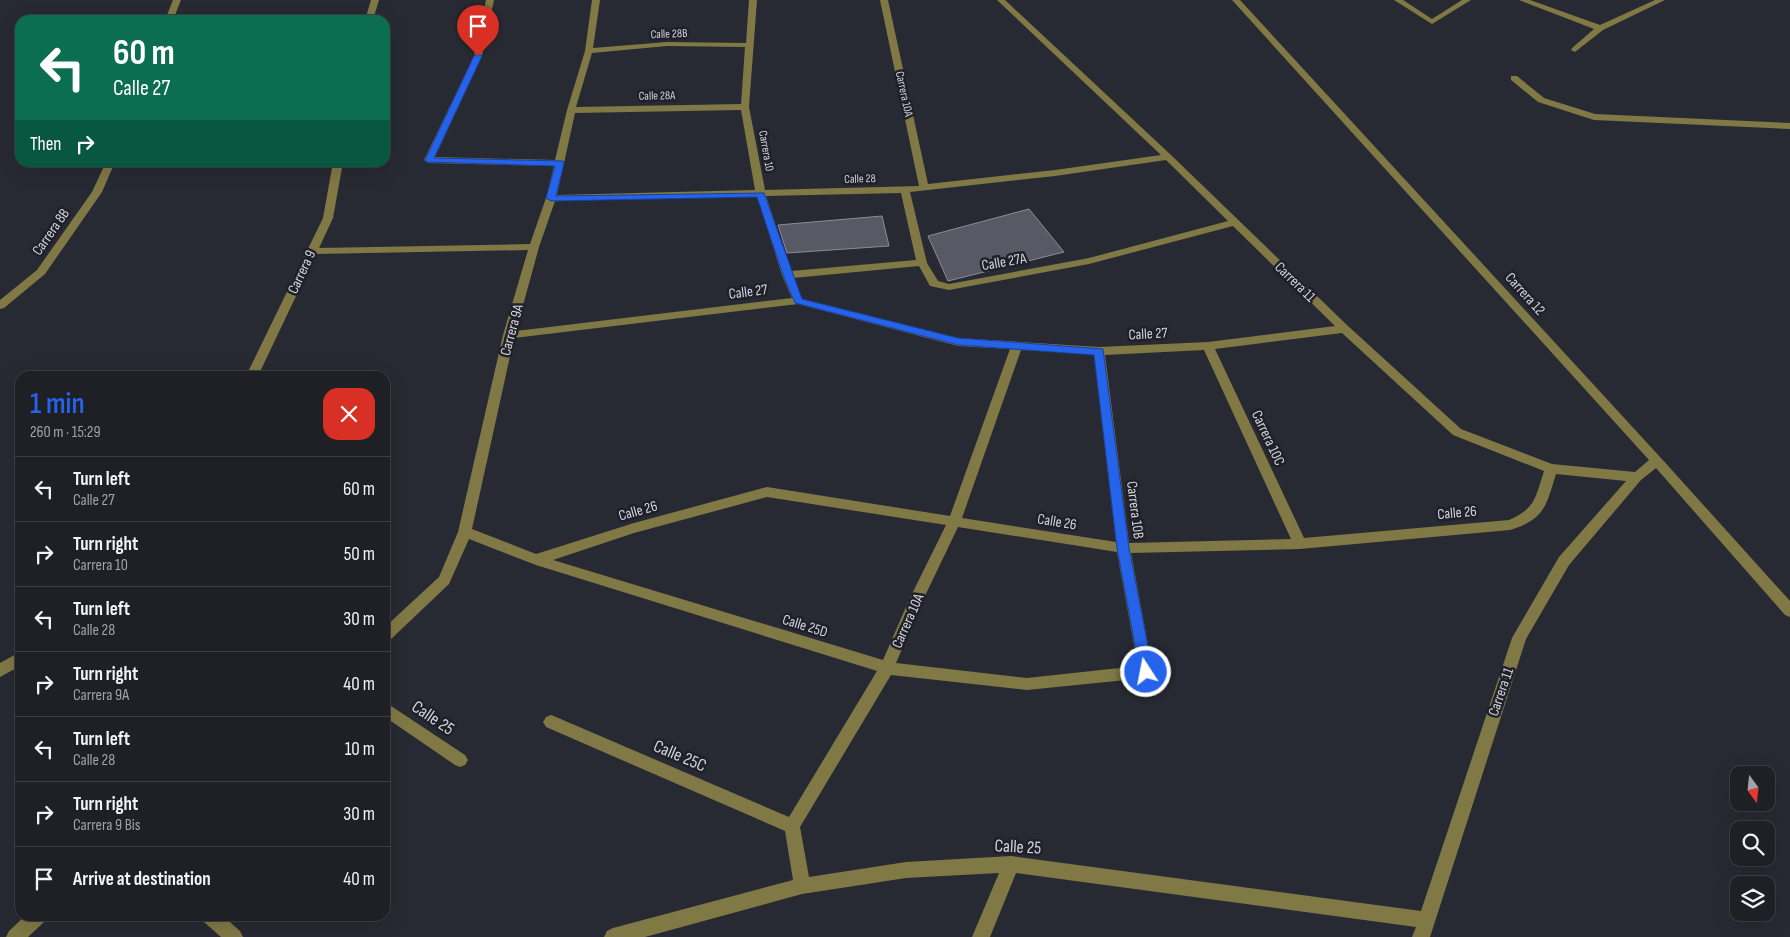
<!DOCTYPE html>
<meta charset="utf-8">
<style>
body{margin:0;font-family:"Sofia Sans Condensed",sans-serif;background:#26282e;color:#f1f3f6;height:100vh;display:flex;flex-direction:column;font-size:19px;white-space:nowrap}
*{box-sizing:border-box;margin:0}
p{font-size:16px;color:#a1a3a7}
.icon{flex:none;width:28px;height:28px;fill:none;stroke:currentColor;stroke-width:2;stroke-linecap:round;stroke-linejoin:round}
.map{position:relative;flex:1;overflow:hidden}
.side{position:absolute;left:15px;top:371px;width:375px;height:550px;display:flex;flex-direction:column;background:#1e2026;border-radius:15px;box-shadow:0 5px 20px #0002,0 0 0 1px #3c3e43}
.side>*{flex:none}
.banner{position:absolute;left:15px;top:15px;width:375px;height:152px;border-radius:15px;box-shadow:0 5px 20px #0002,0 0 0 1px #3c3e43;background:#0b6e4f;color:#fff;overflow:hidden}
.needle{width:32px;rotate:165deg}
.controls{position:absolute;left:1730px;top:766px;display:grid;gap:10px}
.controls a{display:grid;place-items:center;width:45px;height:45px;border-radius:10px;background:#1e2026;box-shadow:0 5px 20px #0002,0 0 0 1px #3c3e43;font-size:25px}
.pin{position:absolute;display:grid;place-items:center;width:42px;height:42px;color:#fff;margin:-51px -21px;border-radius:50% 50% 50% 0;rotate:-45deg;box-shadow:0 0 5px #0007}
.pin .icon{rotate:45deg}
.me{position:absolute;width:55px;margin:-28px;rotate:349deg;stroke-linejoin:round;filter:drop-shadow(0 0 4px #0008)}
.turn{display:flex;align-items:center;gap:18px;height:105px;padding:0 15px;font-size:22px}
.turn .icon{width:65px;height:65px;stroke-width:2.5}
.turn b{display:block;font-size:35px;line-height:42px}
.then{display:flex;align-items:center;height:48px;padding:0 15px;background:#0003;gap:10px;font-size:19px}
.round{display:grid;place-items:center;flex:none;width:52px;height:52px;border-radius:15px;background:#26282e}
.overview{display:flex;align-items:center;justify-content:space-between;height:85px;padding:0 15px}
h1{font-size:30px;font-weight:600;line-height:38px;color:#2563eb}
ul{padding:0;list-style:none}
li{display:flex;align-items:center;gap:15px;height:65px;padding:0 15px;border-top:1px solid #3c3e43}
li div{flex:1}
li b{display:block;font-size:19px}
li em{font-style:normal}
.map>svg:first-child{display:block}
.building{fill:#585964;stroke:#8a8c98}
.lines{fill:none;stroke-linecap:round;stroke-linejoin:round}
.minor{fill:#807845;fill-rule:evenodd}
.route{fill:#2563eb;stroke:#184099}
.labels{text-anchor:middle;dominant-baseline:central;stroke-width:5;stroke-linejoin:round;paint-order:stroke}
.far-street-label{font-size:12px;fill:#d2d3d9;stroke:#1f2029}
.street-label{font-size:15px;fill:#d2d3d9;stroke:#1f2029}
.near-street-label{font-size:18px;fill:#d2d3d9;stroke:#1f2029}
</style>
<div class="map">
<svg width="1790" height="937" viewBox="0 0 1790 937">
<rect width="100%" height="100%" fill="#282a33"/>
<path class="building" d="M1029 209 1064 252 948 281 928 236Z
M882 216 889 246 787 253 778 225Z"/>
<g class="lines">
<path class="minor" d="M173 0H181L173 20H165Z
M371 0H379L373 20H365Z
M486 0H494L482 56 435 157 555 160 567 110 585 51 592 0H600L593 48 667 42 746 43 749 0H757L749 107 765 190 919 186 880 0H888L928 184 1055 170 1161 155 997 0H1005L1171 155 1348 326 1461 429 1552 464 1635 472 1649 460 1232 0H1240L1661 458 1790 601V617L1785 615 1656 468 1641 480 1569 565 1526 639 1430 937H1412L1416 927 1016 873 990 937H972L999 873 906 878 802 894 645 937H604L607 931 613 928 793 880 785 831 546 727 543 722 546 717 551 715 556 717 789 817 877 671 536 565 469 539 449 584 390 640 385 642V627L439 577 458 532 503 335 528 250 316 254 258 376H246L323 218 333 162H343L333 218 319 248 530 244 546 198 554 166 429 163 424 160 474 56ZM667 46 745 47 741 104 576 107 592 53ZM741 110 755 190 557 195 575 113ZM1166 160 1228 221 1089 258 949 284 938 281 927 263 910 192 1055 176ZM901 193 916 260 791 271 766 196ZM757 196 782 275 792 298 516 331 539 247 555 201ZM1233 226 1335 326 1208 342 1099 347 958 338 802 299 793 278 919 266 930 286 949 290 1089 264ZM798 304 958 346 1010 349 950 516 767 487 634 523 536 554 472 529 514 338ZM1342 333 1453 435 1544 471C1535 498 1536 508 1509 520L1304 538 1215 349ZM1021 350 1094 354 1116 542 962 518ZM1204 350 1291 539 1129 543 1105 355ZM1556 474 1626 481 1559 557 1512 638 1421 911 1011 856 906 862 809 877 800 827 891 675 1027 690 1146 678 1151 676 1153 672 1131 553 1300 549 1510 530C1545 519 1546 506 1556 474ZM767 497 946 525 909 600 883 660 553 560 634 533ZM958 527 1117 552 1138 666 1027 678 896 663 923 600Z
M1394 0H1403L1432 19 1462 0H1471L1432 24Z
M1519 0H1530L1600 25 1655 0H1665L1603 30 1575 52 1571 50 1572 48 1594 29Z
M1511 76H1517L1544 98 1595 114 1790 123V129L1594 120 1538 102 1511 80Z
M106 162H115L102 192 45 274 4 308 0 309V300L37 270 92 192Z
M20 652V666L0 677V663Z
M385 702 465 755 468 760 465 765 460 767 455 765 385 717Z
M25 916H46L44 922 28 937H6L9 931Z
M202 916H223L240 931 243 937H221L204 922Z"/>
</g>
<path class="route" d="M478 54 482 56 434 158 563 161 564 163 556 196 764 193 802 299 958 338 1103 349 1129 548 1153 672 1151 676 1146 678 1142 676 1140 672 1117 548 1094 355 958 345 795 303 783 275 757 197 551 201 546 198 555 166 426 162 425 160 474 56Z"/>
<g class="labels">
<g class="far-street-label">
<text transform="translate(669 34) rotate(-2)">Calle 28B</text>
<text transform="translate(904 94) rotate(78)">Carrera 10A</text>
<text transform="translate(657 96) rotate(-1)">Calle 28A</text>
<text transform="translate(766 151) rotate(80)">Carrera 10</text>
<text transform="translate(860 179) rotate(-2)">Calle 28</text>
</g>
<g class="street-label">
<text transform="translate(51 232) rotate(-55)">Carrera 8B</text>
<text transform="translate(1004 262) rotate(-10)">Calle 27A</text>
<text transform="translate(302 272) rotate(-65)">Carrera 9</text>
<text transform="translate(1295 282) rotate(44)">Carrera 11</text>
<text transform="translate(748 292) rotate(-7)">Calle 27</text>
<text transform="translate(1525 294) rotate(48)">Carrera 12</text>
<text transform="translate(512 330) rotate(-75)">Carrera 9A</text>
<text transform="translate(1148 334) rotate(-3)">Calle 27</text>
<text transform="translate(1268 438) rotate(65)">Carrera 10C</text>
<text transform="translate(1135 510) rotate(83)">Carrera 10B</text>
<text transform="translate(638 511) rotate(-16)">Calle 26</text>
<text transform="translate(1457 513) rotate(-5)">Calle 26</text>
<text transform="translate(1057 522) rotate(9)">Calle 26</text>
<text transform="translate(908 621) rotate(-66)">Carrera 10A</text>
<text transform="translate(805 626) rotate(17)">Calle 25D</text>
<text transform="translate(1501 692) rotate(-71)">Carrera 11</text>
</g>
<g class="near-street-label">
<text transform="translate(433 718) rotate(34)">Calle 25</text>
<text transform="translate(680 756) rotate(23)">Calle 25C</text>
<text transform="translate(1018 847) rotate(3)">Calle 25</text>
</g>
</g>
</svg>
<div class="controls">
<a><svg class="needle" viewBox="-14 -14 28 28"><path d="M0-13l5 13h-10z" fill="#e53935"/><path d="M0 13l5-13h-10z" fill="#a1a3a7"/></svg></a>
<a><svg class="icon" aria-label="search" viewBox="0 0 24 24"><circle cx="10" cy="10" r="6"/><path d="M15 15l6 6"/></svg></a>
<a><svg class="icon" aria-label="layers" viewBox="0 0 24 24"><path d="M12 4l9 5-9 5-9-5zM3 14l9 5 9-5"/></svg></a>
</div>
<div class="pin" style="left:478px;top:56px;background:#d93025"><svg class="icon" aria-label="arrive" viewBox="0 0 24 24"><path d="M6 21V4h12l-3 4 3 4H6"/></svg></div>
<svg class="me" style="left:1146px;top:672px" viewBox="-20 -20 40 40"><circle r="17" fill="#2563eb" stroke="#fff" stroke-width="3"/><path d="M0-11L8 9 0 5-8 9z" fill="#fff"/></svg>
<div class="banner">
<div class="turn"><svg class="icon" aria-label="left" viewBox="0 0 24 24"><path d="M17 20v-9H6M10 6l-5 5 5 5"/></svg><div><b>60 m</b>Calle 27</div></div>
<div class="then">Then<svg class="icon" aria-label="right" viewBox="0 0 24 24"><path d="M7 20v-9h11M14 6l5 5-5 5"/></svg></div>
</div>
<section class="side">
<div class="overview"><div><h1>1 min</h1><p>260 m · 15:29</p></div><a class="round" style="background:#d93025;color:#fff"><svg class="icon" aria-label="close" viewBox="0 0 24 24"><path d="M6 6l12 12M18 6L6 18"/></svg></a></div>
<ul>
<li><svg class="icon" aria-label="left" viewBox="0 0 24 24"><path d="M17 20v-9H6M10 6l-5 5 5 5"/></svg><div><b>Turn left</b><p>Calle 27</p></div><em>60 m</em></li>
<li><svg class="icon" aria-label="right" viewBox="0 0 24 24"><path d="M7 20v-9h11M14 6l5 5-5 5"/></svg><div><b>Turn right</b><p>Carrera 10</p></div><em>50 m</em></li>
<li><svg class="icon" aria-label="left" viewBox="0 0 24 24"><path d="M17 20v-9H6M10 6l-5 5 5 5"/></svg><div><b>Turn left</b><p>Calle 28</p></div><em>30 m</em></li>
<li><svg class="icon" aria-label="right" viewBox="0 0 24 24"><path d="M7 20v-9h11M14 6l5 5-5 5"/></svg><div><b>Turn right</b><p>Carrera 9A</p></div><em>40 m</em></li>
<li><svg class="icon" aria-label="left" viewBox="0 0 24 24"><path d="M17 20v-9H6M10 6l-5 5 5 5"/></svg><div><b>Turn left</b><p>Calle 28</p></div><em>10 m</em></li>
<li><svg class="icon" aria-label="right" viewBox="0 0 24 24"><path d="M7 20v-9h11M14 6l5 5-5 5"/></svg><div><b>Turn right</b><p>Carrera 9 Bis</p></div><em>30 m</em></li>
<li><svg class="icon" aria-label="arrive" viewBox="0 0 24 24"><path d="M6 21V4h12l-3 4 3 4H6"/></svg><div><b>Arrive at destination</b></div><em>40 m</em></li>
</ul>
</section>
</div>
